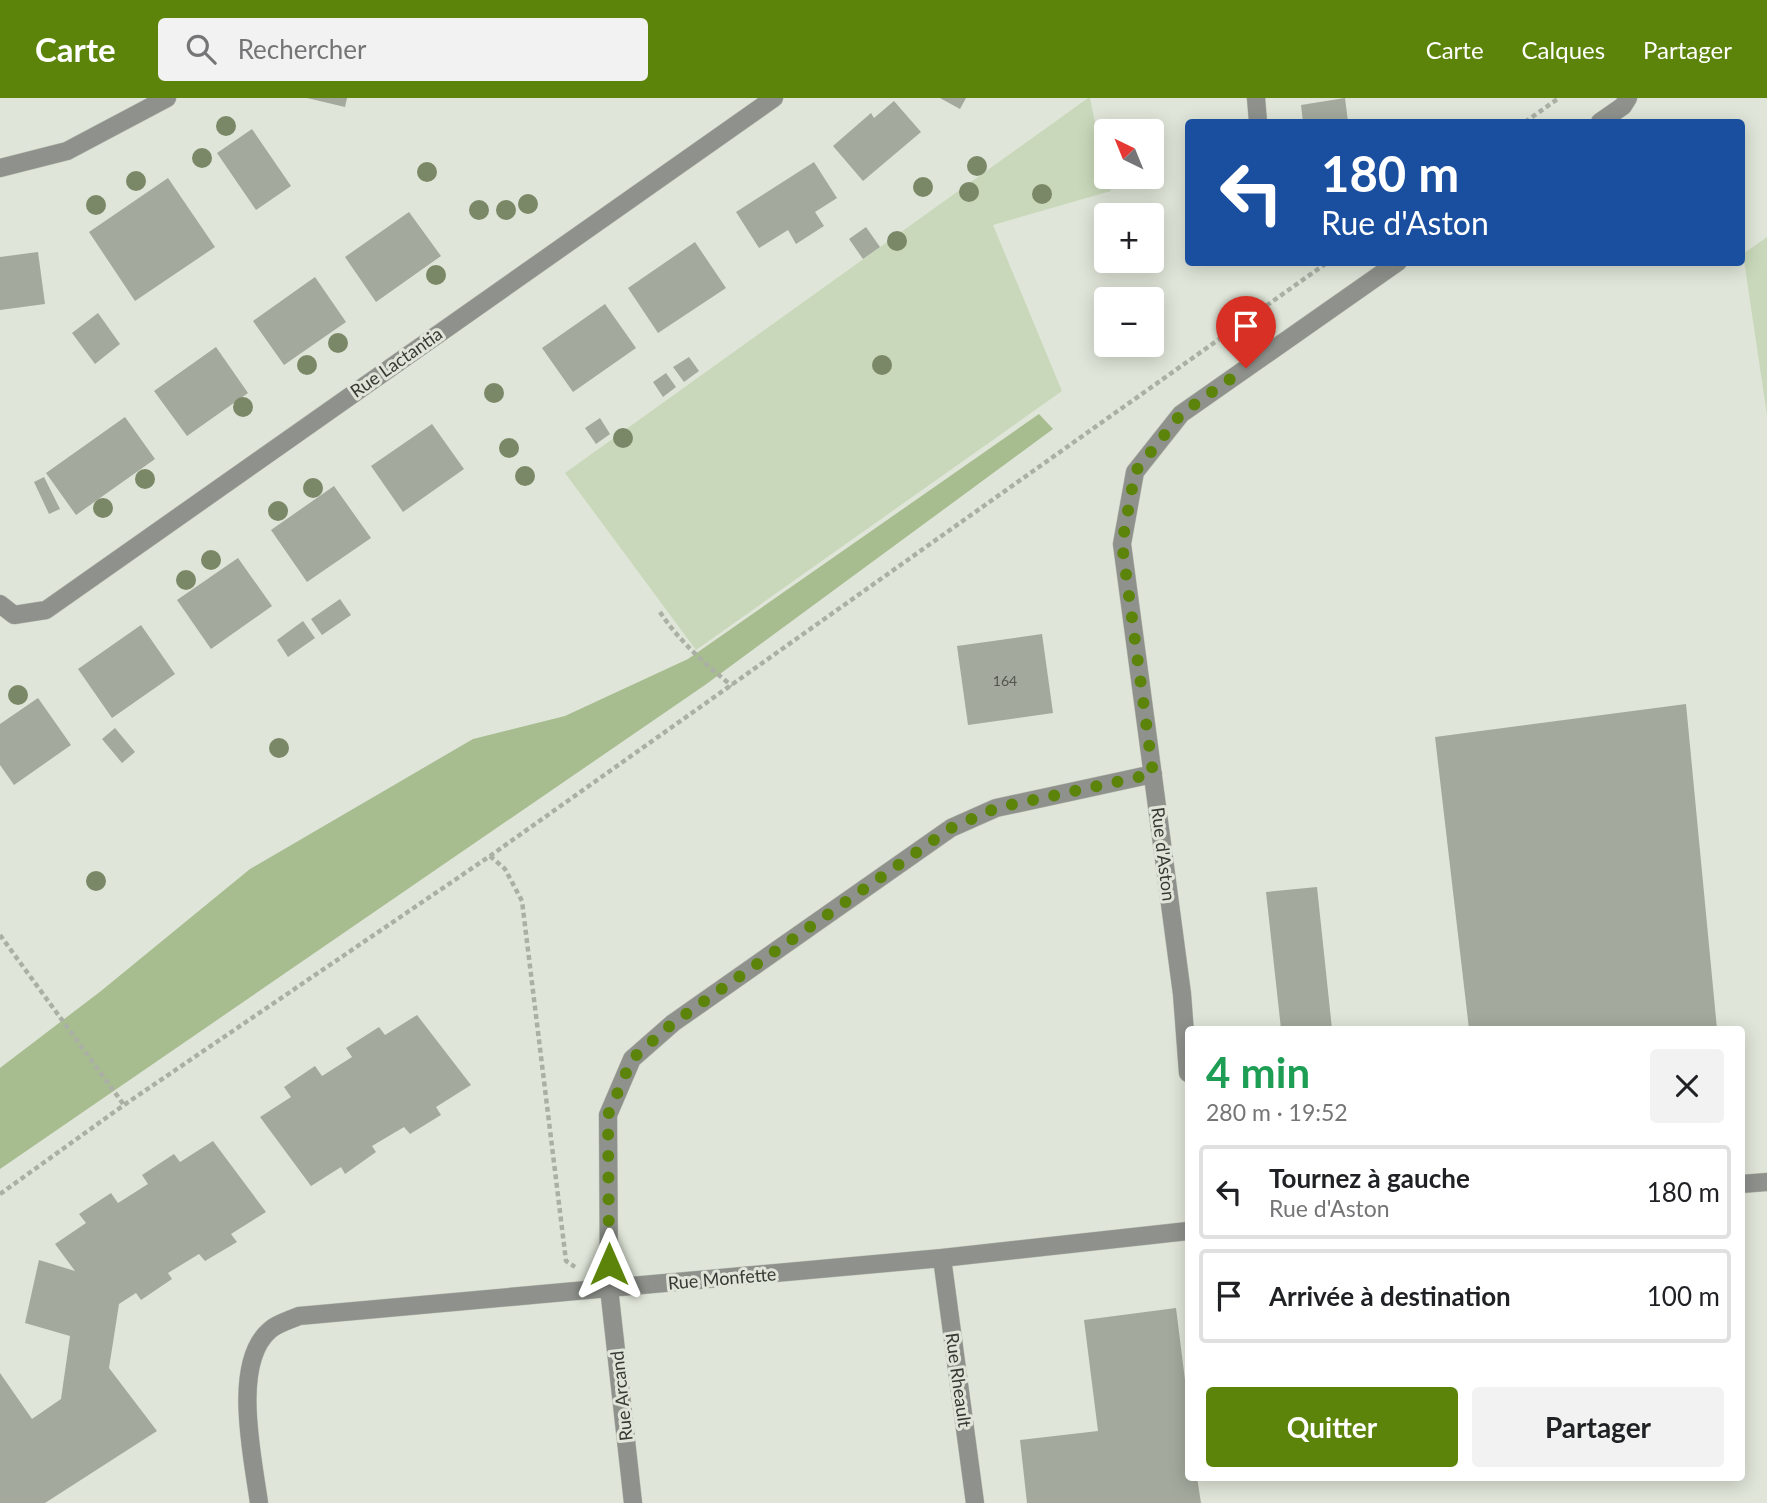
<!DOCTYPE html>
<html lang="fr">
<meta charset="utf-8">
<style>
body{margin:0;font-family:Lato,sans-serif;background:#f2f2f2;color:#202124;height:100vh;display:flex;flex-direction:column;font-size:26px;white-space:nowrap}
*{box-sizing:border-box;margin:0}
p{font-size:23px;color:#757577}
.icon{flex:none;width:38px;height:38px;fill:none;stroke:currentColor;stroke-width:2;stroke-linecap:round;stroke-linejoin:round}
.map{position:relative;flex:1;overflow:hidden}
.side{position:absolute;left:1185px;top:928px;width:560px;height:455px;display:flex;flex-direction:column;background:#fff;border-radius:7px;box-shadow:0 4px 18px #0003}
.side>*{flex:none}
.hud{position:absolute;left:1185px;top:21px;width:560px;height:147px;border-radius:7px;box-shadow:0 4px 18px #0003;background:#1a4fa0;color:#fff;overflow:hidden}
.needle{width:46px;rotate:317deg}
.tools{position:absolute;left:1094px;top:21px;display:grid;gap:14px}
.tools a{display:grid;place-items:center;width:70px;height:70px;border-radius:7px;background:#fff;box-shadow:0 4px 18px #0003;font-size:35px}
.pin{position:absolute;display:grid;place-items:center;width:60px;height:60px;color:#fff;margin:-72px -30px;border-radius:50% 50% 50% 0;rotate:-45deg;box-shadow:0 0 7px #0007}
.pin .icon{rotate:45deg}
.me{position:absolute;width:77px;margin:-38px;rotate:0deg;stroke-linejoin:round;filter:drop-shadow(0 0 5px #0008)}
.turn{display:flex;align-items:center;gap:24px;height:147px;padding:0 21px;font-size:32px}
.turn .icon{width:91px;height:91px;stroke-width:2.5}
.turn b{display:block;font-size:49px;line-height:60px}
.round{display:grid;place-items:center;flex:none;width:74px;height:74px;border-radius:7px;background:#f2f2f2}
.headline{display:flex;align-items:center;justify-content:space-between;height:119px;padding:0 21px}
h1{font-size:42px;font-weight:700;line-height:52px;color:#1e9e55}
.cta{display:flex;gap:14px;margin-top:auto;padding:14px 21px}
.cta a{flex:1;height:80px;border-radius:7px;background:#5c840a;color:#fff;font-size:28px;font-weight:700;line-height:80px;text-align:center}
.cta a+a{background:#f2f2f2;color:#202124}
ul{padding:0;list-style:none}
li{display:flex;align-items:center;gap:21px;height:94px;margin:0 14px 10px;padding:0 7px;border:4px solid #e0e0e0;border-radius:7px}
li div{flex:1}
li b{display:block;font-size:26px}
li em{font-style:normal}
header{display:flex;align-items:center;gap:42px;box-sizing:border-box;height:98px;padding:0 35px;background:#5c840a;color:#fff}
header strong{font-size:33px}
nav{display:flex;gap:38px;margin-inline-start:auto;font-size:24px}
.search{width:490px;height:63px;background:#f2f2f2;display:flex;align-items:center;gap:18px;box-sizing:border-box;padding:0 24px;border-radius:7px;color:#757577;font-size:26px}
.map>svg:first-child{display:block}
.green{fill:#c9d8ba}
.forest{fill:#a7bc8f}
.building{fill:#a3a99c}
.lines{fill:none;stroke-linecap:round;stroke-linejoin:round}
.minor-casing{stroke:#bdc3b7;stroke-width:19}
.path{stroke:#abb0a5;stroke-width:4.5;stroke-dasharray:5 3.5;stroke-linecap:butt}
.minor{stroke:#8f928c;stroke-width:18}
.tree{fill:#7b8867}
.route{stroke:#5c840a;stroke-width:12;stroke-dasharray:0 21.6}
.labels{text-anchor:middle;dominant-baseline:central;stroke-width:6;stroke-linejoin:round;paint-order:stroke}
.number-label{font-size:14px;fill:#52554e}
.street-label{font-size:18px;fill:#373934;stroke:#dfe5d8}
</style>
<header>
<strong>Carte</strong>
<div class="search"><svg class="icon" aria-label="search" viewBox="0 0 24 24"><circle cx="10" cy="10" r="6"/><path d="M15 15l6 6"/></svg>Rechercher</div>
<nav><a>Carte</a><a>Calques</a><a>Partager</a></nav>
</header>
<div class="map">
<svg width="1767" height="1405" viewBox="0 0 1767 1405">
<rect width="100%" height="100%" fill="#dfe5d8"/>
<path class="green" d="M1088 0H1090L1106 79 1111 93 993 127 1062 293 696 552 565 375Z
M1767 139V317L1743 156Z"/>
<path class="forest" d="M1039 316 1053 331 705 587 0 1071V970L101 893 250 771 473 641 565 618 688 561Z"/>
<path class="building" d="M307 0H347L345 9Z
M940 0H966L960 11Z
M1345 0 1348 24H1303L1301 7Z
M894 3 921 34 863 83 833 48 871 15 874 20Z
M252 31 291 88 256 112 217 55Z
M814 64 837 100 815 114 824 128 796 146 788 132 759 150 736 114Z
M168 80 215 149 135 203 89 134Z
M409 114 441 158 376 204 345 159Z
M866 129 880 149 863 161 849 141Z
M695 144 726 190 658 235 628 190Z
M38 154 45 206 0 212V159Z
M315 179 346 224 284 267 253 223Z
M605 206 636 250 573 294 542 250Z
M98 215 120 246 95 266 72 235Z
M216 249 248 295 187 338 154 293Z
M689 259 699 273 684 284 673 269Z
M666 275 676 289 663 299 653 284Z
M125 319 155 361 76 417 46 375Z
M600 320 610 336 596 346 585 330Z
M432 326 464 371 403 414 371 368Z
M44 379 60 411 49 416 34 384Z
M334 388 371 440 307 484 271 432Z
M238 460 272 508 211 551 177 502Z
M340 501 351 517 322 537 311 521Z
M303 523 315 540 288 559 277 542Z
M141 527 175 576 112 620 78 571Z
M1042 536 1053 615 968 627 957 548Z
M38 600 71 647 14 687 0 667V626Z
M1686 606 1717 931H1469L1435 639Z
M115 630 135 654 122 665 102 641Z
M1317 789 1332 931H1281L1266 794Z
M417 917 471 987 436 1009 441 1017 410 1036 404 1029 372 1048 376 1054 345 1076 341 1069 311 1088 260 1019 291 999 284 989 315 968 322 978 352 959 346 950 379 929 385 937Z
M213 1043 266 1114 231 1136 237 1144 205 1163 199 1156 168 1175 172 1181 141 1202 136 1195 119 1206 109 1270 157 1333 45 1405H0V1275L32 1321 61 1301 70 1238 25 1225 39 1162 75 1173 55 1146 86 1125 79 1116 111 1095 118 1105 148 1086 142 1077 174 1056 180 1064Z
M1176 1210 1188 1306V1379H1197L1201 1405H1027L1020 1342 1098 1333 1084 1222Z"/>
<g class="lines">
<g class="minor-casing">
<path id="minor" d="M1256 0 1258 24
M1600 24 1623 8 1628 0
M0 70 67 53 167 0
M0 506 14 517 46 512 774 0
M1188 975 1182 896 1122 446 1135 374 1181 316 1398 164
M1741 1086 1767 1084
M942 1160 975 1405
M259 1405C253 1360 231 1265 270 1232 278 1225 290 1222 299 1218L942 1160 1188 1133
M633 1405 609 1190 608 1017 632 961 673 925 951 730 996 710 1153 676"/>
</g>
<path class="path" d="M1525 24 1559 0
M660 514C679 543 705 566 732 588
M490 758 505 771 522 803 566 1163 575 1169
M0 837 124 1007
M0 1096 124 1007 490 758 1328 164"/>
<use href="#minor" class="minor"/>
</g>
<g class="tree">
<circle cx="226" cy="28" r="10"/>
<circle cx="202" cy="60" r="10"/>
<circle cx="977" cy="68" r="10"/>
<circle cx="427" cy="74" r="10"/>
<circle cx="136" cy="83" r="10"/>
<circle cx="923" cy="89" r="10"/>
<circle cx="969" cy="94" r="10"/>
<circle cx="1042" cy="96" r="10"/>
<circle cx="528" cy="106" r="10"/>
<circle cx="96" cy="107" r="10"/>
<circle cx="479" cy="112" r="10"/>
<circle cx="506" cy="112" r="10"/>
<circle cx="897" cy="143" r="10"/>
<circle cx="436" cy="177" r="10"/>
<circle cx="338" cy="245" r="10"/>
<circle cx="307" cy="267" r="10"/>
<circle cx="882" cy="267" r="10"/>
<circle cx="494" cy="295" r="10"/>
<circle cx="243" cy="309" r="10"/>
<circle cx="623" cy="340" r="10"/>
<circle cx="509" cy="350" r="10"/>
<circle cx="525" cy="378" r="10"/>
<circle cx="145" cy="381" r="10"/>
<circle cx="313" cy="390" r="10"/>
<circle cx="103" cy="410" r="10"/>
<circle cx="278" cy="413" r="10"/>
<circle cx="211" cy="462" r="10"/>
<circle cx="186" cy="482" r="10"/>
<circle cx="18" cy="597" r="10"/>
<circle cx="279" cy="650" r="10"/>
<circle cx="96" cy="783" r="10"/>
</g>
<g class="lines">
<path class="route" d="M609 1166 608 1017 632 961 673 925 951 730 996 710 1153 676 1122 446 1135 374 1181 316 1246 270"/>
</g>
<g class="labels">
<g class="number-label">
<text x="1005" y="582">164</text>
</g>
<g class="street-label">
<text transform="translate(396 264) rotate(-35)">Rue Lactantia</text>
<text transform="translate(1164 756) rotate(83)">Rue d'Aston</text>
<text transform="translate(722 1180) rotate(-5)">Rue Monfette</text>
<text transform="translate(959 1282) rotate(82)">Rue Rheault</text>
<text transform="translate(621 1298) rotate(-96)">Rue Arcand</text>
</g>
</g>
</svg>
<div class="tools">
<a><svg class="needle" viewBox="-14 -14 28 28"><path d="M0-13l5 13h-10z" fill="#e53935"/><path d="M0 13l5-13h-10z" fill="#757577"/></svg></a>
<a>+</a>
<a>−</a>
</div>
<div class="pin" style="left:1246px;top:270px;background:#d93025"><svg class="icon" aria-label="arrive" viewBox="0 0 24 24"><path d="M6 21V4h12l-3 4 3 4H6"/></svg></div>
<svg class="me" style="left:609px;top:1166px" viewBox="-20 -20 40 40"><path d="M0-17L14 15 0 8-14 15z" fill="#5c840a" stroke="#fff" stroke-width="4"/></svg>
<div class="hud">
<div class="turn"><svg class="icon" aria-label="left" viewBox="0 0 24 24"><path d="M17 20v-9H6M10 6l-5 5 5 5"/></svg><div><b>180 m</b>Rue d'Aston</div></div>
</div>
<section class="side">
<div class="headline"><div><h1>4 min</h1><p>280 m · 19:52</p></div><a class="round"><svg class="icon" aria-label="close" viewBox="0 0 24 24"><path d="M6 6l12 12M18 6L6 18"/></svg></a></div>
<ul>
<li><svg class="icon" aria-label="left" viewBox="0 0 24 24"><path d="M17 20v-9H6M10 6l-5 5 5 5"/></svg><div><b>Tournez à gauche</b><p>Rue d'Aston</p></div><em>180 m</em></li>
<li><svg class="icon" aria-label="arrive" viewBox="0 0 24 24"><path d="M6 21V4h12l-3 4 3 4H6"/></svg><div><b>Arrivée à destination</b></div><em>100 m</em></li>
</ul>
<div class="cta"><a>Quitter</a><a>Partager</a></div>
</section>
</div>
